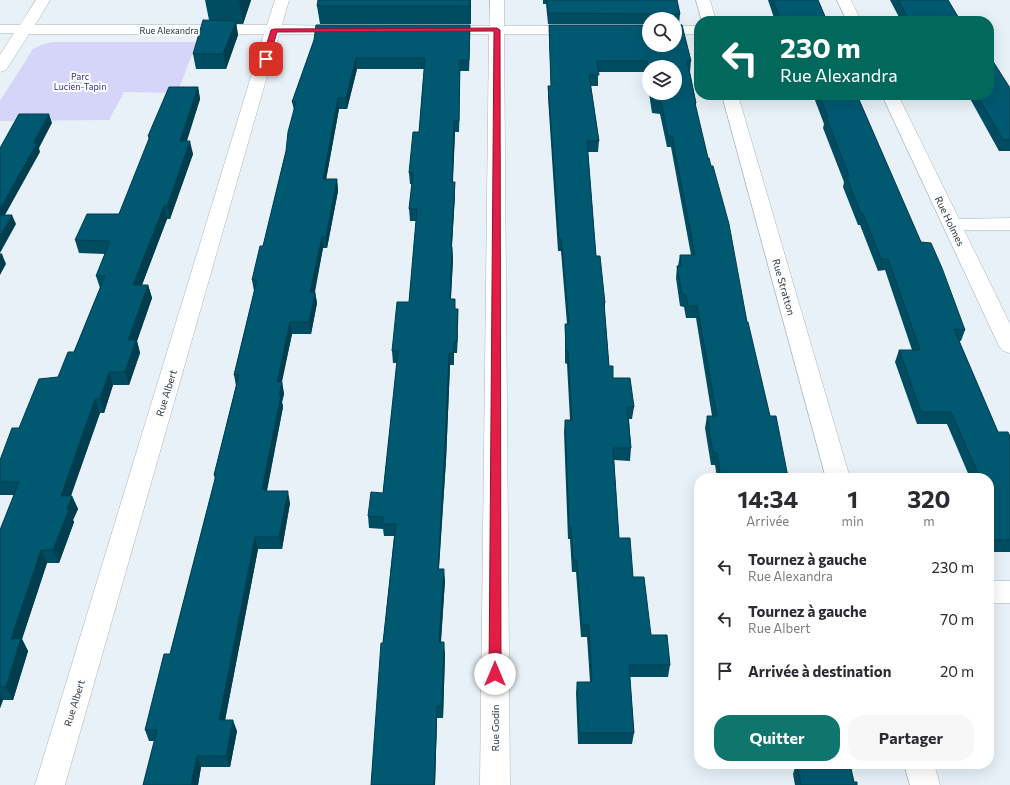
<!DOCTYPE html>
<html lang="fr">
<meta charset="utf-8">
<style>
body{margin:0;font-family:Commissioner,sans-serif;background:#f7f7f7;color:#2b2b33;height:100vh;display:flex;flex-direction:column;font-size:15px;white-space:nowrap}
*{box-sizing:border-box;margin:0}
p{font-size:13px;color:#7c7c81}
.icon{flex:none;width:22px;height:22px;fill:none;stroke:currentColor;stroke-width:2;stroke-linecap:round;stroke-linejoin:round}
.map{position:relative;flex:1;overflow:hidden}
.side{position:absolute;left:694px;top:473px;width:300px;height:296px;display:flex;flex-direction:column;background:#fff;border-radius:16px;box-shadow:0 4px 16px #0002}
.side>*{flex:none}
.hud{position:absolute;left:694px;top:16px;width:300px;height:84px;border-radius:16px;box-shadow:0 4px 16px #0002;background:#00695c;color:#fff;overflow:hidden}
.controls{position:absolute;left:642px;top:12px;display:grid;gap:8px}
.controls a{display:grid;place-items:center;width:40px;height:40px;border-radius:50%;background:#fff;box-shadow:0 4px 16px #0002;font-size:20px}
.pin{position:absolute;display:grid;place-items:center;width:34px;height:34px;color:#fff;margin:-17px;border-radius:8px;box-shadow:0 2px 6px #0006}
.me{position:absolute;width:44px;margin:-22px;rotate:0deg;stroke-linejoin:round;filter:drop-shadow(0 0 3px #0008)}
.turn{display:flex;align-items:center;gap:14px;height:84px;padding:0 20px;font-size:18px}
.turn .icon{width:52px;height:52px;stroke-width:2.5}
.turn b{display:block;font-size:28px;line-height:34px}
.eta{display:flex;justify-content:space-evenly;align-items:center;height:68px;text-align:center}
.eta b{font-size:24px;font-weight:700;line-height:28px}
.button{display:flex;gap:8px;margin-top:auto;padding:8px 20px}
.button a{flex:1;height:46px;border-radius:16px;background:#0f766e;color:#fff;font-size:16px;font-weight:700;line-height:46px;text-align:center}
.button a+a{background:#f7f7f7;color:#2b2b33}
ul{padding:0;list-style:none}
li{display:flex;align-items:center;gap:12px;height:52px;padding:0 20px}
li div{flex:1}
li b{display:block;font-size:15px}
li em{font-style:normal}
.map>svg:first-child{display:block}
.green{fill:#d4d5f9}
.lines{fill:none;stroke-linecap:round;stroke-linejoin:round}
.minor-casing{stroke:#acb4bb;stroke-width:1}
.minor{fill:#fff;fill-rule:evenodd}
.wall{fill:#004d61}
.shaded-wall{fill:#003e4f}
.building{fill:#005971;stroke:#003e4f}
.route{fill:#e11d48;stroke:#92132f}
.labels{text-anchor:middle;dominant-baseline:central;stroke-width:4;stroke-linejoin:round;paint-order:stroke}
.far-street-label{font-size:9px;fill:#323639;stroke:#fbfdfe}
.far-park-label{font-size:9px;fill:#3a2f81;stroke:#fbfdfe}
.street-label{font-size:10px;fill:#323639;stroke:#fbfdfe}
</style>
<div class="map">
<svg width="1010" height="785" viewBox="0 0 1010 785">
<rect width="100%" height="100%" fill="#e8f1f8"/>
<path class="green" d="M53 42H197L177 93 124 92 109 120 0 121V101L33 49 44 44Z"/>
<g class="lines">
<g class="minor-casing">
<path id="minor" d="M36 0H50L35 25H267L275 0H289L282 25 346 26 351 27 353 30 351 33 346 34H279L65 785H35L264 34H29L6 70 0 72V55L14 33H0V25H20Z
M490 0H504V26H578L583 27 585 30 583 33 578 34H504L510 785H480L489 34H440L435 33 433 30 435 27 440 26H490Z
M696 0H710L716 21H702Z
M837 0H851L861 21H847Z
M675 26H699V34H675Z
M722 95H738L850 478H826Z
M882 95H898L959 219 1010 218V230H964L1010 324V353L1003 351 999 346Z
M989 581H1010V603H989Z
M904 764H934L940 785H910Z"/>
</g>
<use href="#minor" class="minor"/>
</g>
<path class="wall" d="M205 0H251L243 24H236L238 35 226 69H196L193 54 209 20Z
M318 0H471V24H320L317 6Z
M543 0H677L680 14 679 24 691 61 690 72 696 103V108L747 322 770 416 788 477 794 478H717L715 465H711L705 428 707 416H712L696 318H686L684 307 680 306 676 278 677 266H678L680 255H691L671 147H667L660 114 652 113 649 93H675L649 67V91L646 72H598V86H591L599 141 598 152H588L596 256 605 303V313L609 366 613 378 634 407 632 419H629L631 448 630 461 614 460 619 538 633 577 651 635 670 665 668 677H630L634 733 632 744H578L576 693 577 682H590L587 637H581L576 572H572L570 539H568L564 432 565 420H570L567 364 565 363V324H567L561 251H558L548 97V86H551L549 36V25L675 45V19H649V24H548L546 4H543Z
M768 0H818L827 21H775Z
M890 0H948L960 21H901Z
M470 25 469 71H460L459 132H455L453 182 455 194 452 247 453 259 451 299H455V309H458V321L457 353H454V365H450L446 460 439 569 445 580 441 642 445 654 443 718H437L435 785H371L383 643 394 536H384L383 529 369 528 368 516 383 493 397 363H393L392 351 409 302 416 221H410L409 209 412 184H410L409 173 419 132 424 69H357L347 109H339L326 179H337L338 191 327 248H323L315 292 317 303 311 334H292L282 382 284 394 282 402 283 407 267 491 290 503 282 549H258L225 720 237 731 230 767H201L198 785H143L155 741H149L145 730 170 654 215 479 214 475 236 386 234 375 254 291 252 280 263 246 286 151 294 110 292 102 314 40Z
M198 87 200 99 187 141 193 154 173 210 170 219H167L142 285H148L152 298 137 341 140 353 129 385H113L104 413H100L71 496H72L78 509 73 520 74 522 59 563H47L22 639 28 651 13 700H3L0 708V530L14 495H0V460L19 428 58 377 74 352 100 288 96 276 105 254 79 253 75 240 119 214 149 141 148 136Z
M1010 88V151H999L968 95H989Z
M813 95H857L921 242 965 330 961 341H959L998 432 1010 436V552H989V478H970L947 424H917L895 362 899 350H912L885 270 878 271 860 225H858L843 187 844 182 823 128 824 124Z
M796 764H850L854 782 857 785H795L793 774Z"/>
<path class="shaded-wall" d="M239 0H251L243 24Z
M470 0H471V24L470 6Z
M236 21 238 35 226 69 223 54Z
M470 25V36L469 71V60Z
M356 58 357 69 347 109 346 98Z
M460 60V71L459 132V121Z
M198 87 200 99 182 154 180 141Z
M338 98 339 109 324 191 323 179Z
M49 114 52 123 39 148 40 152 0 224V209L33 143Z
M454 121 455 132 452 194V182Z
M190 141 193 154 170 219 167 206Z
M337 179 338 191 327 248 326 237Z
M455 182V194L451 259V247Z
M164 206 167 219 137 298 133 285Z
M12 215 16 224 0 253V236Z
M322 237 323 248 312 303 310 292Z
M452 247 453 259 450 311V299Z
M2 254 6 264 0 275V258Z
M148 285 152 298 137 341 140 353 129 385 125 372 128 340Z
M315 292 317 303 311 334 309 322Z
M458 309V321L457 353V342Z
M290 322 292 334 279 393 282 382 284 394 282 402 283 407 266 494 262 489 277 382Z
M454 342V365L453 353Z
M449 353 450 365 446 460 438 580V569Z
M109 372 113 385 104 413 100 399Z
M95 399 100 413 66 509 61 496Z
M288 491 290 503 282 549 279 537Z
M72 496 78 509 73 520 74 522 59 563 53 550Z
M255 537 258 549 223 731 219 720Z
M41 550 47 563 22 639 28 651 13 700 6 687 11 639Z
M444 569 445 580 440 654 439 642Z
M444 642 445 654 443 718 442 706Z
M0 695 3 700 0 708Z
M437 706V718L435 785H434Z
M233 720 237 731 230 767 226 756Z
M197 756 201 767 198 785H191Z"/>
<path class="building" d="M318 0H470V6H317Z
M547 0H677L680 14H675V19H651V15L650 14 548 13Z
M773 0H818L827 21H781Z
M898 0H948L960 20H909Z
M203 20 236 21 223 54H193Z
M675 23 682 25 691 61H687L696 103H695L708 158H709L711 166H713L729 224 747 322H748L770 416H776L788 477H794V478H721L717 453H713L707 416H717L697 306H688L686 295 682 294 677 266H681L680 255H695L672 136H668L661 102H653L652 93H675V67H649V72L647 61H597L599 75H589L599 141H587L596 256H600L605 303H604L609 366H613V378H630L634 407H627L631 448H613L619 538H630L633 577H644L651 635H667L670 665H629L634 733H579L577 682H592L589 625H582L577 560H573L571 527H569L565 420H572L568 351H566L565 324H569L561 239H559L548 86H551L549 25H649V45H675Z
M316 25H470L469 60H460L459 121H454L452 182H455L451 247H452L450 299H455V309H458L457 342H454L453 353H449L445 448 438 569H444L439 642H444L442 706H437L434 785H371L381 643H383L396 524H382L383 517 368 516 371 492 383 493 398 351H392L397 302H409L417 209H409L413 173H409L413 132H419L425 58H356L346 98H338L323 179H337L326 237H322L310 292H315L309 322H290L277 382H282L279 395H281L262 489H265V491H288L279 537H255L219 720H233L226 756H197L191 785H143L157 730H145L164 654H170L216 475H214L239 375H234L257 280H252L260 246H263L286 151 288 132 296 102H292L314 40Z
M989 55 1010 88V140H1003L977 95H989Z
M169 87H198L180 141H190L170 198 167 206H164L133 285H148L128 340H136L125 372H109L100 399H95L61 496H72L67 509H69L53 550H41L11 639 21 638 6 687H0V530L19 482H0V460L12 428H19L39 379 58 377 68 352H74L105 276H96L110 241 75 240 87 214H119L150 136H148Z
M819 95H857L921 242 931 243 942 268 965 330 954 329 998 432H1008L1010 436V540H989V501H990L989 499V478H980L951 412H921L899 350H920L888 259H881L863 214H861L846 176H849L826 117H828Z
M19 114H49L33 143H37L0 209V148Z
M0 215H12L0 236Z
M0 254H2L0 258Z
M797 764H850L854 782H857V785H801Z"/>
<path class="route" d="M497 28 500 30 501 674 499 678 495 679 491 678 489 674 494 31 277 32 269 59 266 61 262 59 271 30 274 29Z"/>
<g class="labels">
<g class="far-street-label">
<text x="169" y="30">Rue Alexandra</text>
</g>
<g class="far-park-label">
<text x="80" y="76">Parc<tspan x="80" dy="10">Lucien-Tapin</tspan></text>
</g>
<g class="street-label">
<text transform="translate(950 221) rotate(64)">Rue Holmes</text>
<text transform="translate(784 287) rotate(74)">Rue Stratton</text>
<text transform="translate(166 393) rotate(-73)">Rue Albert</text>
<text transform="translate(74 703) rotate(-73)">Rue Albert</text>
<text transform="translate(495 728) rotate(-90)">Rue Godin</text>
</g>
</g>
</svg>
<div class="controls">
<a><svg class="icon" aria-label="search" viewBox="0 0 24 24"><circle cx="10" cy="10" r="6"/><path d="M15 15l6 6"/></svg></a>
<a><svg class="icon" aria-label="layers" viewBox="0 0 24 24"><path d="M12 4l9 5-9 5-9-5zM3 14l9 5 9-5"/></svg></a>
</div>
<div class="pin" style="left:266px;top:59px;background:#d93025"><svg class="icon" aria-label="arrive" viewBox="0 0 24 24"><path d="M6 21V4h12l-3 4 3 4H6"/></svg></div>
<svg class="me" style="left:495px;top:674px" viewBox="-20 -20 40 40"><circle r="19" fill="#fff"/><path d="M0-13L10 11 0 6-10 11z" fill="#e11d48"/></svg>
<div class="hud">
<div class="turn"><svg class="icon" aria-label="left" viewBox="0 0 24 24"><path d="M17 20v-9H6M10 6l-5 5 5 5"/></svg><div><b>230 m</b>Rue Alexandra</div></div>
</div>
<section class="side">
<div class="eta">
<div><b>14:34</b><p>Arrivée</p></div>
<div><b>1</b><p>min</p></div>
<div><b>320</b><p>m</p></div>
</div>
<ul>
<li><svg class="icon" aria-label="left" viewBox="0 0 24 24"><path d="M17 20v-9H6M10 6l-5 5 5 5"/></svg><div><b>Tournez à gauche</b><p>Rue Alexandra</p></div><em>230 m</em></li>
<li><svg class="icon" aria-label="left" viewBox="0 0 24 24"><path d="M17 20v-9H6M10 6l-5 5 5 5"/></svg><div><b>Tournez à gauche</b><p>Rue Albert</p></div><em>70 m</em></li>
<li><svg class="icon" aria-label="arrive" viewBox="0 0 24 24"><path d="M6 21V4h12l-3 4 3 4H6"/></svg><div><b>Arrivée à destination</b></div><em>20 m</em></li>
</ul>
<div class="button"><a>Quitter</a><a>Partager</a></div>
</section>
</div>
